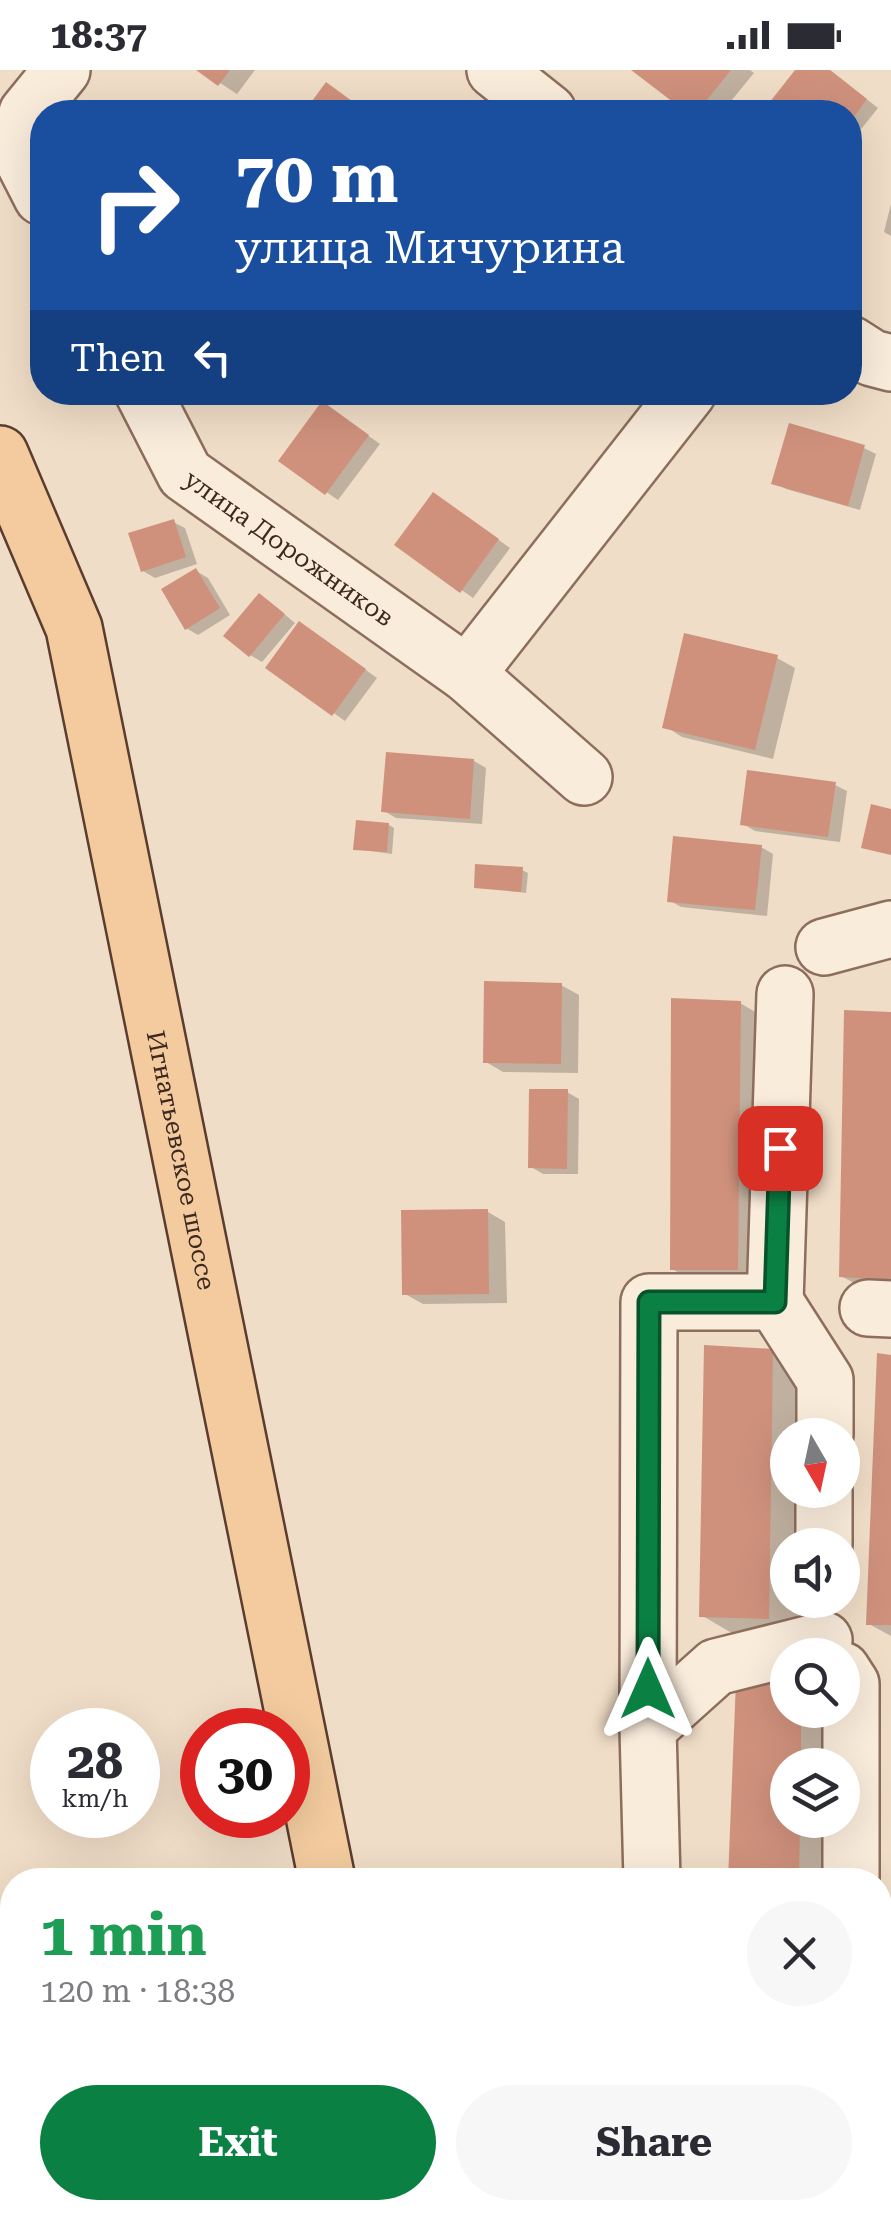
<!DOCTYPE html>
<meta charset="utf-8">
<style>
body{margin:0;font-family:"Roboto Serif",serif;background:#f7f7f7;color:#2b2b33;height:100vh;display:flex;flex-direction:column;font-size:38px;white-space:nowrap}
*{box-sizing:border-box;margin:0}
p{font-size:32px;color:#7c7c81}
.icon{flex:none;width:55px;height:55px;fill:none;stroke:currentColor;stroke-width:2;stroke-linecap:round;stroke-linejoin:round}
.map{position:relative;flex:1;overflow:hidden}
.panel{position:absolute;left:0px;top:1798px;width:892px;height:352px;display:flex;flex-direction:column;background:#fff;border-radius:40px 40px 0 0;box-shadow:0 10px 40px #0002}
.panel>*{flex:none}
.hud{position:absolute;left:30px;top:30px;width:832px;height:305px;border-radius:40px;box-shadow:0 10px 40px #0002;background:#1a4fa0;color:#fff;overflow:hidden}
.needle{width:65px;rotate:171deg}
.tools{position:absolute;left:770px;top:1348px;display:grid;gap:20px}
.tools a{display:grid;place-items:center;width:90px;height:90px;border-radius:50%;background:#fff;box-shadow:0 10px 40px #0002;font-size:50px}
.speed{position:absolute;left:30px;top:1638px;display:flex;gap:20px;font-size:50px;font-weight:700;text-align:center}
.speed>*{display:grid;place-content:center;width:130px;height:130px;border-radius:50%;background:#fff;box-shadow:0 10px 40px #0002;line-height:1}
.speed small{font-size:25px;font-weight:400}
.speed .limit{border:15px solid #d22;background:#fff;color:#111}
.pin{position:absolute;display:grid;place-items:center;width:85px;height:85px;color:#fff;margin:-42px;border-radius:20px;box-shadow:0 5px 15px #0006}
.me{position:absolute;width:110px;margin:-55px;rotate:0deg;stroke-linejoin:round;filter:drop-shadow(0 0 8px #0008)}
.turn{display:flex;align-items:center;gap:35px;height:210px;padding:0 40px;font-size:45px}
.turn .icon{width:130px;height:130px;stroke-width:2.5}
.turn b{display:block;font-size:70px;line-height:85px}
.then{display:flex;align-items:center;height:95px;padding:0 40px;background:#0003;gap:20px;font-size:38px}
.round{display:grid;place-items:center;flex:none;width:105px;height:105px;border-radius:52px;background:#f7f7f7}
.summary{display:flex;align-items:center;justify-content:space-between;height:170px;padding:0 40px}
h1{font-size:60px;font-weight:700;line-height:75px;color:#1e9e55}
.cta{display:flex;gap:20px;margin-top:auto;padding:20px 40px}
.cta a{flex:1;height:115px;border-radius:60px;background:#0b8043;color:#fff;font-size:40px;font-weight:700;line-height:115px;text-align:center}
.cta a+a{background:#f7f7f7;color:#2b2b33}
.status{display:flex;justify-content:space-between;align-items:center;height:70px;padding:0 50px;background:#fff;direction:ltr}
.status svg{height:28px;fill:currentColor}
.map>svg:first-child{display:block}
.shadow{fill:#0003}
.building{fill:#cf917c}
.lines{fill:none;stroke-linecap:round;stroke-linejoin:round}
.minor-casing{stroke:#8d6e5c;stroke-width:60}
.major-casing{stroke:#5b3d30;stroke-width:60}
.path{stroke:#8d6e5c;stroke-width:6;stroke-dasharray:8 5;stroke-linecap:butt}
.minor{stroke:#faecdb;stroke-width:55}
.major{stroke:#f3cb9f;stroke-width:55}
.route-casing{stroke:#07532c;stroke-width:25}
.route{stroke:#0b8043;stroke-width:18}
.labels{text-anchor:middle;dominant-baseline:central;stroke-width:8;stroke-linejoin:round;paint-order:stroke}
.street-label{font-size:25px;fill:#3d2920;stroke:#f7e9d7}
</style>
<div class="status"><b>18:37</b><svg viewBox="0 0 49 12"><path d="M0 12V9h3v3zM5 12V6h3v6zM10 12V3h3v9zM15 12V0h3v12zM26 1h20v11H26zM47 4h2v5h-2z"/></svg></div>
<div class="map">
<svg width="891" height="2148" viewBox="0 0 891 2148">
<rect width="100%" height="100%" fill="#f0ddc7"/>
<path class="shadow" d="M200 0H255L237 24Z
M635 0H750L754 3 722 42H690Z
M799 0H830L878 38 850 73V42L766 41Z
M891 134V166L884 162Z
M334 341 380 374 338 430 281 391Z
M790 356 864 378 876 384 860 440 786 419 774 412Z
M446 432 510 478 473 528 397 475Z
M173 452 185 458 197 494 155 508 143 501Z
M196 501 208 508 230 545 198 565 186 558Z
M271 533 295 553 262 592 250 585Z
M312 561 377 608 345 651 269 597Z
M777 588 795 598 773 689 682 667 665 656Z
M474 691 486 698 482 754 396 748 384 741Z
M835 715 847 721 840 772 755 761 743 754Z
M389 755 394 758 392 784 356 779Z
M761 777 773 784 767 846 681 837 669 830Z
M522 800 528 803 526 823 476 817Z
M561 915 579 925 578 1003 503 1002 486 992Z
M740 933 769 950 766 1216 701 1215 672 1199Z
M891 945V1223L871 1222 841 1206Z
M567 1022 579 1029 578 1104H543L531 1097Z
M488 1142 505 1152 507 1233 423 1234 405 1224Z
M772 1281 801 1298 800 1365H788V1420H800L799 1475H788V1530H798V1564L730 1562 701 1545Z
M891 1287V1566L869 1554Z
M788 1640H830L829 1695H788V1750H828V1810H730Z
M531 2138H600L601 2140 541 2143Z"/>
<path class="building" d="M196 0H230L218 16Z
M631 0H731L697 42H686Z
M795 0H830L867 29 850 52V42H762Z
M326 12 367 42H304Z
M322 331 369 365 325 425 278 391Z
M789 353 865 375 848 436 771 414Z
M433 422 499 469 460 523 394 475Z
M174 449 186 487 141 502 128 463Z
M196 498 220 538 185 560 161 519Z
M259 523 285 544 249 587 223 566Z
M299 551 366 599 332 646 265 598Z
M684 563 778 585 755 680 662 658Z
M386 682 474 689 470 749 381 742Z
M747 700 836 712 828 767 740 755Z
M871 734 891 739V785L861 778Z
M356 750 389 753 387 782 353 780Z
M673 766 762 775 755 840 667 832Z
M475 794 523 797 521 822 474 818Z
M484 911 562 913 561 994 483 993Z
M671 928 741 931 738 1200H670Z
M844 940 891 942V1210L839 1207Z
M529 1019H568L567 1099 528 1098Z
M488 1139 489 1224 402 1225 401 1140Z
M704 1275 773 1279 769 1549 699 1547Z
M877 1283 891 1285V1555H866Z
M736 1610 788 1612V1640H801V1695H788V1750H800L799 1810H728Z
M750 2138H818V2148H749Z"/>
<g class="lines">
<g class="minor-casing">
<g id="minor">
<path d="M495 0 548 42"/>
<path d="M42 127 21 86 27 43 62 0"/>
<path d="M850 274 872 288 891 293"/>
<path id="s1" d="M143 322 185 404 467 604 584 707"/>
<path d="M467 604 688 322"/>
<path d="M824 877 891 859"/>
<path d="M775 1232 825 1310V1365"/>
<path d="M868 1238 891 1239"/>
<path d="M824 1475V1420"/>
<path d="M842 1600 851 1614V1810"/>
<path d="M648 1658 716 1597 824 1570"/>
<path d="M652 1810 648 1658 649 1232H775L785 924"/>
<path d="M663 2138V2148"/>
<path d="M844 2148 845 2138"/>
</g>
</g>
<g class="major-casing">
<g id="major">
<path id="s2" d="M0 384 74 558 327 1810"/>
<path d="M393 2138 395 2148"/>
</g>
</g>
<path class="path" d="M880 1945 891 1964
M595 2148 619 2138"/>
<use href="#minor" class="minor"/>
<use href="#major" class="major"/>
</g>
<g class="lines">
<g class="route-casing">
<path id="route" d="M648 1619 649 1232H775L780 1078"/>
</g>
<use href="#route" class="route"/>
</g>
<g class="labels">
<g class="street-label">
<text stroke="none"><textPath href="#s1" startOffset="220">улица Дорожников</textPath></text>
<text stroke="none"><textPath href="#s2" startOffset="732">Игнатьевское шоссе</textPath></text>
</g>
</g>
</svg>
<div class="tools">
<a><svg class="needle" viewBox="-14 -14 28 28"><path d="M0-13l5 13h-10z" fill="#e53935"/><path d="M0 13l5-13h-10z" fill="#7c7c81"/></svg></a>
<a><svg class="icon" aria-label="sound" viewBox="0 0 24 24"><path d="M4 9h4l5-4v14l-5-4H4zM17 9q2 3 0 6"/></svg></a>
<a><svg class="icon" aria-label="search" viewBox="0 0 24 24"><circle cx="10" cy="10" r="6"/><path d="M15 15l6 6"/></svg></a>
<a><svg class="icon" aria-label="layers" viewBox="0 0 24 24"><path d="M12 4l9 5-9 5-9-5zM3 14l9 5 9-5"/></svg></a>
</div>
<div class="speed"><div>28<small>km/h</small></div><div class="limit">30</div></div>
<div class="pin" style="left:780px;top:1078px;background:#d93025"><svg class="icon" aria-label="arrive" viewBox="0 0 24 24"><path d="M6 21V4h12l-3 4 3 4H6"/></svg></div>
<svg class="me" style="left:648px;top:1619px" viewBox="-20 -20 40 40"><path d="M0-17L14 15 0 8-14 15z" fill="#0b8043" stroke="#fff" stroke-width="4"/></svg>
<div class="hud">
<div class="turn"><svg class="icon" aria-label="right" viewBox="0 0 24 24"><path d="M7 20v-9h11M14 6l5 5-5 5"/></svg><div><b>70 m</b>улица Мичурина</div></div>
<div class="then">Then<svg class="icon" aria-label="left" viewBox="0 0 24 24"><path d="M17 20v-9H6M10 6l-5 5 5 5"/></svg></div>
</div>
<section class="panel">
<div class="summary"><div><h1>1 min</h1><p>120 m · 18:38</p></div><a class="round"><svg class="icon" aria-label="close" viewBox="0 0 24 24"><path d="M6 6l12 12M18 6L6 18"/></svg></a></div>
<div class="cta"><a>Exit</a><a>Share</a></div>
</section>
</div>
